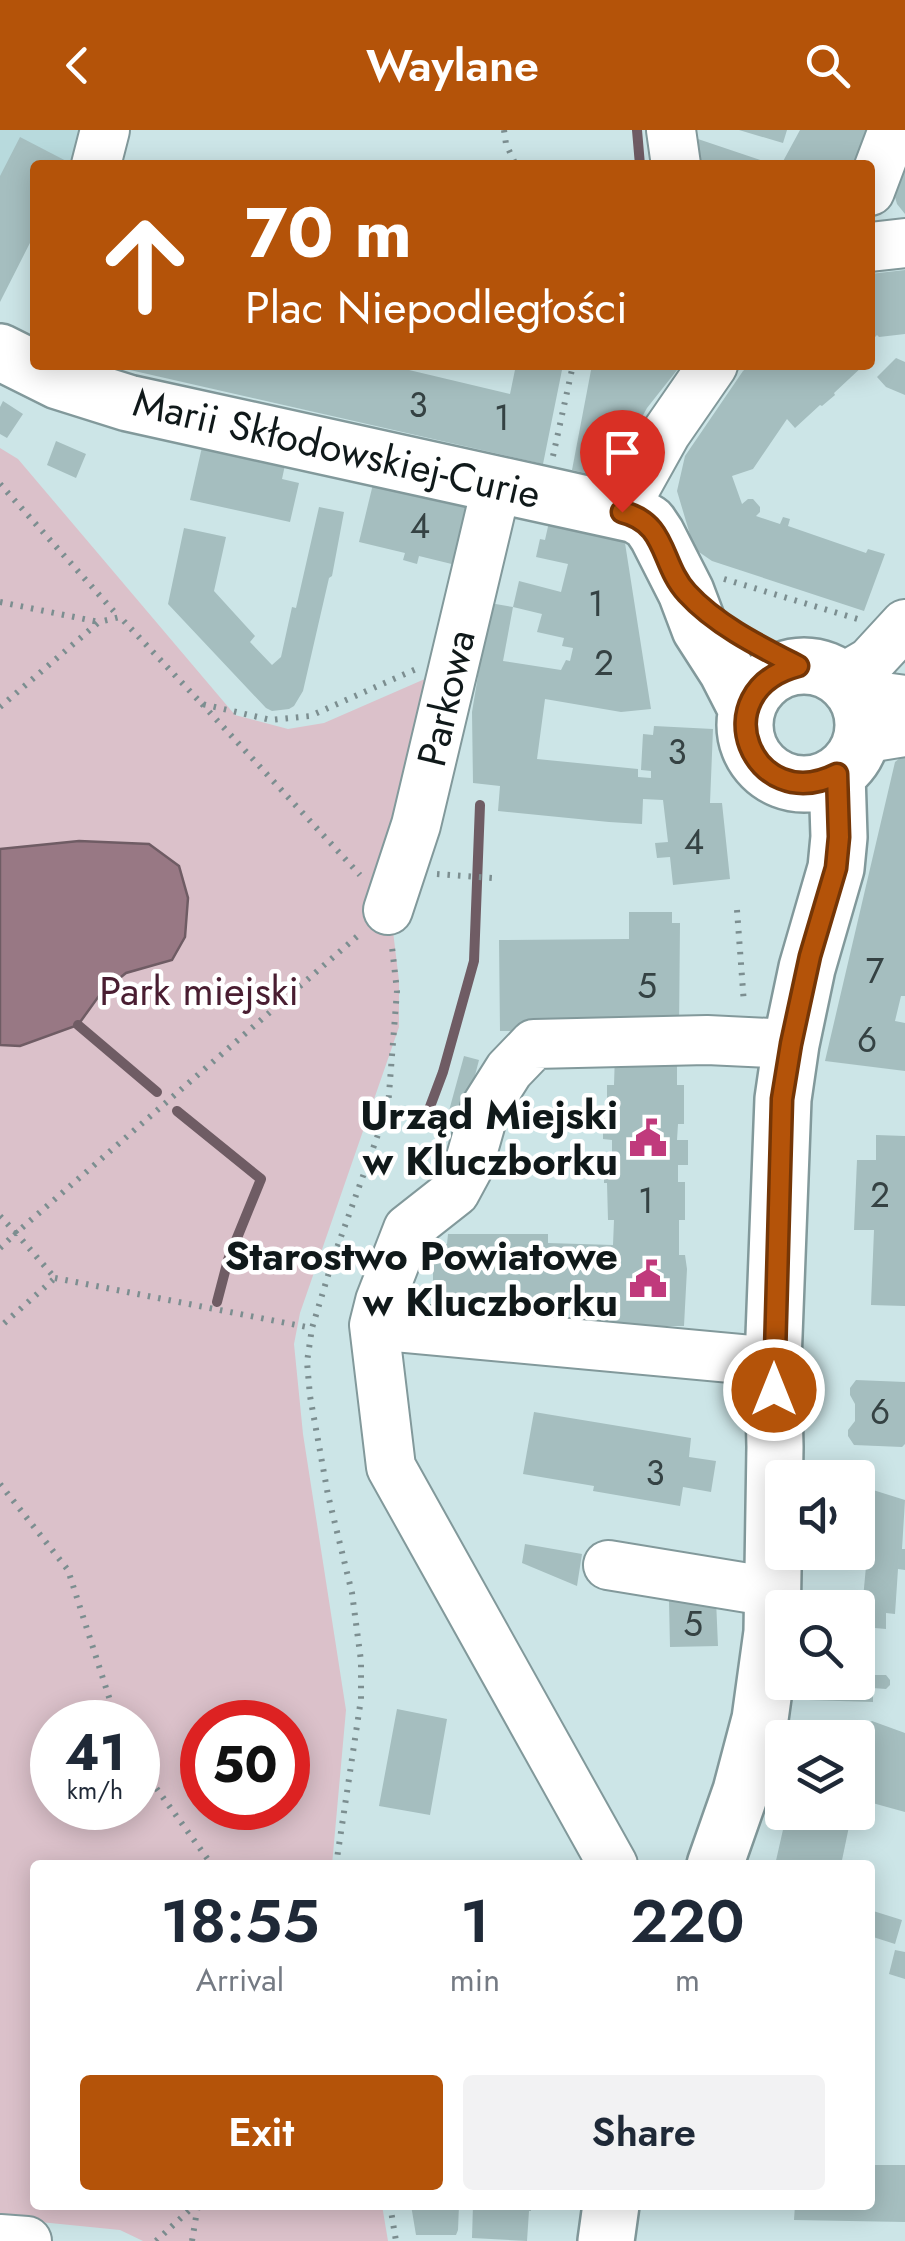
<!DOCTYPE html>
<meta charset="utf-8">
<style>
body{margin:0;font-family:Jost,sans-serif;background:#f2f2f3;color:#1f2937;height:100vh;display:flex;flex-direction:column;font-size:38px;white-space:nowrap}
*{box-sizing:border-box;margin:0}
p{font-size:32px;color:#747a83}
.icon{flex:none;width:55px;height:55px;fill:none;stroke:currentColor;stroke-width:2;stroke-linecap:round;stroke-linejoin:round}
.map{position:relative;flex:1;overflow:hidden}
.side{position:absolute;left:30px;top:1730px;width:845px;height:350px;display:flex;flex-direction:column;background:#fff;border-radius:10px;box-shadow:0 5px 25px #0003}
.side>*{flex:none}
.guide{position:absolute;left:30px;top:30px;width:845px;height:210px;border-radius:10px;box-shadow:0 5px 25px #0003;background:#b45309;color:#fff;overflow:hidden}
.fabs{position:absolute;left:765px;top:1330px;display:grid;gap:20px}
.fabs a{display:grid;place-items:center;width:110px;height:110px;border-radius:10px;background:#fff;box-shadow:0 5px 25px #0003;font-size:50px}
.speed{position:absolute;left:30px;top:1570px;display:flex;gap:20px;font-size:50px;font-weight:700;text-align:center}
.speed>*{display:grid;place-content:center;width:130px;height:130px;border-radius:50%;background:#fff;box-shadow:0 5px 25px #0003;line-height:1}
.speed small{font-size:25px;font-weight:400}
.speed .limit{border:15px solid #d22;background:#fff;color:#111}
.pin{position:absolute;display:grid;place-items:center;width:85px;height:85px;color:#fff;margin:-102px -42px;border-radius:50% 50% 50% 0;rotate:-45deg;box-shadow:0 0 10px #0007}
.pin .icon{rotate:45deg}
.me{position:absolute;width:110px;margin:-55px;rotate:0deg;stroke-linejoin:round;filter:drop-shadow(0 0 8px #0008)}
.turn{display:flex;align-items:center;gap:35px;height:210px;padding:0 50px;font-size:45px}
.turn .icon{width:130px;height:130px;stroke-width:2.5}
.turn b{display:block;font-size:70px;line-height:85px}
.eta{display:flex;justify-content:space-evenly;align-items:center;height:170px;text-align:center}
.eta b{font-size:60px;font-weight:600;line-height:70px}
.primary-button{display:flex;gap:20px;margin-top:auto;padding:20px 50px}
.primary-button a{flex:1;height:115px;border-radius:10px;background:#b45309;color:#fff;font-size:40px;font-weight:600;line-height:115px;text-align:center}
.primary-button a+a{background:#f2f2f3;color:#1f2937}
header{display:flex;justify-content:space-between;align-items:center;height:130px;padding:0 50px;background:#b45309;color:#fff;font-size:45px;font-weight:600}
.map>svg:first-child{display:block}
.built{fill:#b8dadd}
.green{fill:#dbc1ca;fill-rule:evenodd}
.water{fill:#987884;stroke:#6f5c64;stroke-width:2.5}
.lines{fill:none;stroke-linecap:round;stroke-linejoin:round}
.stream{stroke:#6f5c64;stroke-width:10}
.building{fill:#a5bebf}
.minor-casing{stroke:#82999b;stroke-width:52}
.major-casing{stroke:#82999b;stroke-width:60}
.path{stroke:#7c8e90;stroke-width:6;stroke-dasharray:2.5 8;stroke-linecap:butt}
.minor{stroke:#fff;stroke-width:48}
.major{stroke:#fff;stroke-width:55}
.route-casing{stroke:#753606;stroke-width:25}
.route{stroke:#b45309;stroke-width:18}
.labels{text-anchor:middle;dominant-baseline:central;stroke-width:9;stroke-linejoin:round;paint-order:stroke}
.number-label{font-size:35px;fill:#354243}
.street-label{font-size:40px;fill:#10191a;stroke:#fff}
.park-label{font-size:40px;fill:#491d31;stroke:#fff}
.poi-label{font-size:40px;font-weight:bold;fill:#10191a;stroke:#fff;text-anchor:end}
</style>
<header><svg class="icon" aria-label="back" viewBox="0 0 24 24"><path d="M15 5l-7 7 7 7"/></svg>Waylane<svg class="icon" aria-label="search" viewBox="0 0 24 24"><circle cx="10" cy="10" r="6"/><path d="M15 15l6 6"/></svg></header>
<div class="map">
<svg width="905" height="2111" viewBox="0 0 905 2111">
<rect width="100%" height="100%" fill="#cce5e7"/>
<path class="built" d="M0 0H81L69 35H35L0 172Z"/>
<path class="green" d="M0 318 18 329 235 585 288 599 324 593 434 545 385 735 399 851V897L300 1183 294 1214 303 1304 346 1580 332 1735H35V2075H382L388 2111H143L120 2100 0 2088ZM52 1592H138V1678H52ZM202 1592H288V1678H202Z"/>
<path class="water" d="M79 711 149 714 179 736 188 768 185 807 172 830 126 843 101 863 78 895 20 916 0 915V719Z"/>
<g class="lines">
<path class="stream" d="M637 0 640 35
M78 895 157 962
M177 981 261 1049 228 1130 217 1172
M425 990 443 942 474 831 480 675"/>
</g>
<path class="building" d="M739 0H787L783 13Z
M800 0H874L857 35H781Z
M20 7 74 35H35V103L0 172V46Z
M692 7 772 34V35H725L712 30 710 35H696Z
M904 36H905V84L897 74 895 67Z
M905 140V204L879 207 877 205 870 212V144Z
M896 228 905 232V265L886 257 877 247Z
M108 235H388L510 264 516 235H563L543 334Z
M592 235H681L647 278 611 343 602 347 572 340Z
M750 235H864L834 263 835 265 822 276 820 275 795 298 787 289 753 339 732 346 742 374 748 369H753L760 377V382L756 386 780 394 783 387 790 389 788 396 866 423 868 419 885 424 864 481 712 431 696 420 691 408 677 361 685 326 743 241Z
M3 271 23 284 7 308 0 304V277Z
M56 311 86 324 76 348 47 335Z
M202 317 285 335 282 349 299 353 290 392 190 370Z
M373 354 481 380 468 438 419 426 417 434 403 430 405 423 359 412Z
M319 377 344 382 332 446 329 448 303 561 294 576 289 579 272 581 266 578 168 474 184 398 226 407 214 461 255 506 250 512 272 535 281 527 292 477 296 478Z
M549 392 611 406 625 413 651 579 621 582 545 569 537 629 638 639V647L651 648V641L641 640 643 604 653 605 654 596 713 599 710 673H722L730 749 673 755 670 727 657 728 655 713 668 712 663 670 643 669 642 694 609 692 498 681 500 656 473 653 472 582 490 473 513 477 503 531 561 540 566 530 570 531 573 518 562 516 564 508 537 502 542 484 513 477 519 451 561 462 568 434 536 427 540 409 545 410Z
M905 624V866H901L895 891 905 893V941L825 931 895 632Z
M629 782H672V793H680L679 900 500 901 499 810 629 809Z
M615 923H677V955H684V994H678L677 1010H688V1035H678V1052H685V1090H679V1125H685L687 1139 684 1196H605V1171L433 1173V1114H447L448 1104H548V1113L613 1115 614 1090H608L607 1053H604V1035L612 1034V1010L603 1009V992H607V955H614Z
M464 926 479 930 463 992 447 988Z
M876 1005 905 1006V1176L871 1175 874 1100H854L857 1030H876Z
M856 1250 905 1252V1314L902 1317 854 1315 848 1306V1300L855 1291V1274L850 1265V1258Z
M534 1282 691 1308 689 1327 716 1331 711 1362 683 1357 680 1376 593 1361 594 1356 523 1344Z
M873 1360 905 1370 902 1419H905V1440L898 1439 895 1484 886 1483V1499L875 1498 874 1545H886L890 1550V1555L886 1559 873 1558V1572L808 1570V1552H858V1480H862Z
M525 1414 582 1424 577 1456 522 1433Z
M716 1470 718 1516 670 1517 669 1471Z
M397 1579 447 1589 430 1685 379 1676Z
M872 1591 905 1603V1682L858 1669V1608H859L864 1595Z
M787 1682H852L841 1735H775Z
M870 1780 902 1790 895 1814 870 1806Z
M895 1820 905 1822V1849L889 1844Z
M870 2035H905V2092L794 2090 795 2075H870Z
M411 2075H459L458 2100 456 2105H416Z
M473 2075H531V2081H529L527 2111 472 2108Z"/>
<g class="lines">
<g class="minor-casing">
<path id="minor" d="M671 0 676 35
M96 35 105 0
M870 61 893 0
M870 117 905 113
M622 382 666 303 713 235
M841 549 870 532 905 494
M854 563 905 570
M861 609 905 602
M388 780 416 695 497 354
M374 1195 773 1232
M608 1435 772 1462
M613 1735 391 1337 374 1195 380 1171 408 1099 455 1062 468 1038 485 978 509 940 534 914 707 910 791 914
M0 2109 27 2111"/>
</g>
<g class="major-casing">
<path id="major" d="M0 222 58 251 128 273 636 385 649 393 657 405 686 462 700 499 727 541 747 580
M745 595a59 59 0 1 1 118 0a59 59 0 1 1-118 0Z
M715 1735 741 1661 760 1589 772 1502 775 1317 773 1232 783 969 791 914 807 838 836 738 839 707 837 644
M606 2111 611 2075"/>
</g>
<path class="path" d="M504 0 506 14 516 35
M553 326 573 235
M0 354 119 487
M724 449 861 490
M0 472 99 492
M202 574 360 745
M0 577 99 492 120 487 202 574 271 590 310 586 416 539
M437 744 493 748
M737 780 744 874
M0 1086 16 1103 361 803
M0 1118 16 1103 55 1148 0 1197
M55 1148 312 1198
M0 1354 68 1440 117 1592
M138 1633 212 1735
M336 1735 361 1569V1531L352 1463 328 1365 310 1266 307 1232 312 1198 334 1126 388 977 397 861 392 817
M390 2075 396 2111
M156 2111 195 2075
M192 2111 198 2075"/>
<use href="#minor" class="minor"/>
<use href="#major" class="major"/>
</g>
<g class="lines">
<g class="route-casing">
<path id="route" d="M622 382C668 393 660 434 687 463 716 495 761 517 798 536 702 561 752 687 837 644L839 707 836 738 810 826 791 914 782 969 774 1260"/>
</g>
<use href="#route" class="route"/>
</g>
<defs>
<g id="civic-bare" transform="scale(3)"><path d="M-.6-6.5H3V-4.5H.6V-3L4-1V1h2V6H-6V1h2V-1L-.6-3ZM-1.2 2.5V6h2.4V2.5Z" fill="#c03a7c" stroke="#fff" stroke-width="2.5" paint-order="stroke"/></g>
</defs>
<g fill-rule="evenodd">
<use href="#civic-bare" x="648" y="1008"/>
<use href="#civic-bare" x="648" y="1149"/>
</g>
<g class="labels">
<g class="number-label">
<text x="418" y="275">3</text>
<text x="502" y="288">1</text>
<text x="420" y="396">4</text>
<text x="596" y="474">1</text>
<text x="604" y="533">2</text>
<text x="677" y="622">3</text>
<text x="694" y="712">4</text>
<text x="875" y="841">7</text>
<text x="647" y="856">5</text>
<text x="867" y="910">6</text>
<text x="880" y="1065">2</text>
<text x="646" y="1071">1</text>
<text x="880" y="1282">6</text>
<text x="655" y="1343">3</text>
<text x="693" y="1494">5</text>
</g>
<g class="street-label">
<text transform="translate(337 318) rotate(13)">Marii Skłodowskiej-Curie</text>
<text transform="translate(446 568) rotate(-77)">Parkowa</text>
</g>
<g class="park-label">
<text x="199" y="861">Park miejski</text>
</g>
<g class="poi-label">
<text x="618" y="985">Urząd Miejski<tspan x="618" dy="46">w Kluczborku</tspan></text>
<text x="618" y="1126">Starostwo Powiatowe<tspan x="618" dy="46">w Kluczborku</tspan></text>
</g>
</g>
</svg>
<div class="fabs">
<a><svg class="icon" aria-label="sound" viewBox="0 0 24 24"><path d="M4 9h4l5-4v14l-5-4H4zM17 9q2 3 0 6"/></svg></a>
<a><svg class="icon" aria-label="search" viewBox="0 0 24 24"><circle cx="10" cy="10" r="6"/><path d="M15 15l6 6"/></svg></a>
<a><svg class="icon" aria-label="layers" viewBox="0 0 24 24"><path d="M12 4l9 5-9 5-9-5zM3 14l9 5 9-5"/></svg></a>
</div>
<div class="speed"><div>41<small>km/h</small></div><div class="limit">50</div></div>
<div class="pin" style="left:622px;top:382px;background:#d93025"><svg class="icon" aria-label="arrive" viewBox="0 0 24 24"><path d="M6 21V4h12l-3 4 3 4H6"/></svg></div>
<svg class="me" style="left:774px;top:1260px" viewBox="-20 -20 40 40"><circle r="17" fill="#b45309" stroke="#fff" stroke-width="3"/><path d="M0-11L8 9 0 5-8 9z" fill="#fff"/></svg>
<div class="guide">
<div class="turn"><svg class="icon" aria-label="ahead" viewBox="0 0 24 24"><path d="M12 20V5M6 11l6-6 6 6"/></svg><div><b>70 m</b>Plac Niepodległości</div></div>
</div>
<section class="side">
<div class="eta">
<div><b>18:55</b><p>Arrival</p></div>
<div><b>1</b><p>min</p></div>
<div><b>220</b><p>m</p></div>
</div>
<div class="primary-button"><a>Exit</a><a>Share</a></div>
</section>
</div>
